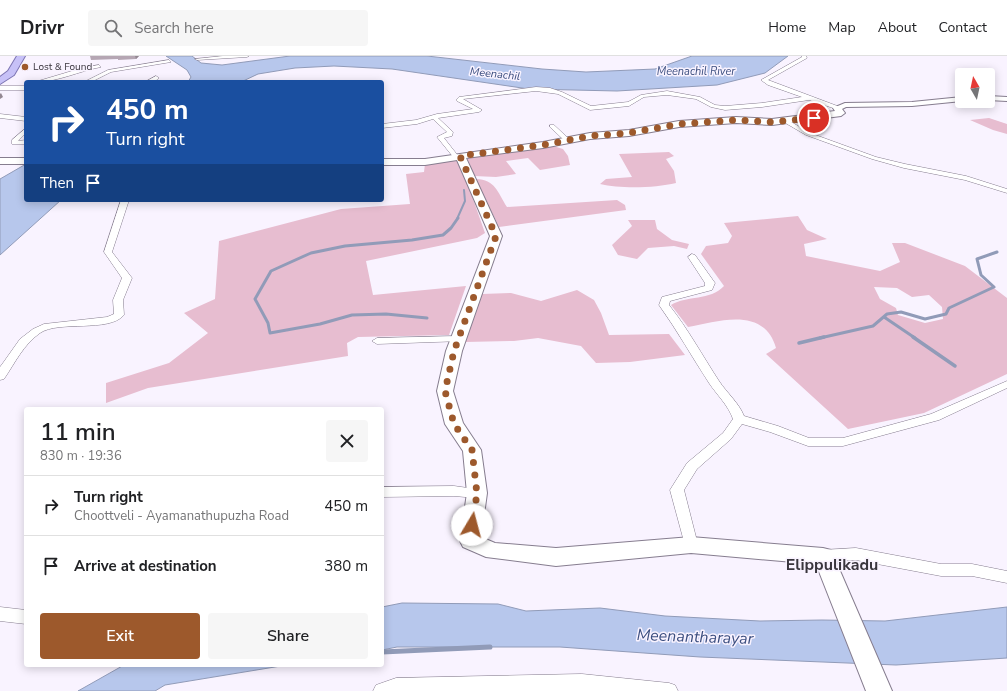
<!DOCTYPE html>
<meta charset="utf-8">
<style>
body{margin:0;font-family:"Nunito Sans",sans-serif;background:#f6f6f6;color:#202124;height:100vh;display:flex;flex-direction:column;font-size:15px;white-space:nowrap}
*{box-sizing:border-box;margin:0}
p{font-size:13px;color:#757577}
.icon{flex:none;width:22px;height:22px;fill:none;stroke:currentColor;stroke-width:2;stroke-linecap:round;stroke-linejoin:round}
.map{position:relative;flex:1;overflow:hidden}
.panel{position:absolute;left:24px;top:351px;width:360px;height:260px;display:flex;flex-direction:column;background:#fff;border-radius:4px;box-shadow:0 2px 10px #0003}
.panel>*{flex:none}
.top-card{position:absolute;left:24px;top:24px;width:360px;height:122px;border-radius:4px;box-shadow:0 2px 10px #0003;background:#1a4fa0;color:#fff;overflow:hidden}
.needle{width:26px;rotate:351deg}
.controls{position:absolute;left:955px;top:12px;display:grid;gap:8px}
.controls a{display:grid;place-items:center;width:40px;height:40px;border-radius:4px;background:#fff;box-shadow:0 2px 10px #0003;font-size:20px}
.pin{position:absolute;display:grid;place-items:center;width:34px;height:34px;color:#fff;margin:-17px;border:2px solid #fff;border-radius:50%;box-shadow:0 1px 4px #0007}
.me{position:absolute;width:44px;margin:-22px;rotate:8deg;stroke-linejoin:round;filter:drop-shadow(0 0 3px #0008)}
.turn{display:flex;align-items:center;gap:14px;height:84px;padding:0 16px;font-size:18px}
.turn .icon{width:52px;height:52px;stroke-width:2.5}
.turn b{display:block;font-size:28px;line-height:34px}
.then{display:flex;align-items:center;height:38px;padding:0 16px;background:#0003;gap:8px;font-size:15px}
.round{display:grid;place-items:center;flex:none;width:42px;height:42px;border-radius:4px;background:#f6f6f6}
.headline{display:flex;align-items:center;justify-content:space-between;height:68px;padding:0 16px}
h1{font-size:24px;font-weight:600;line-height:30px}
.cta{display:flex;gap:8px;margin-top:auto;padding:8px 16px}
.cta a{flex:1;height:46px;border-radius:4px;background:#9d592c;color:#fff;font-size:16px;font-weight:600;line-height:46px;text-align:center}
.cta a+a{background:#f6f6f6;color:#202124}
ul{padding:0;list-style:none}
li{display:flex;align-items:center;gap:12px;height:60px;padding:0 16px;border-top:1px solid #e0e0e0}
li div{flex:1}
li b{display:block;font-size:15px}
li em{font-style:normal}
header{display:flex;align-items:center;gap:24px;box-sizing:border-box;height:56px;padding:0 20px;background:#fff;border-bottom:1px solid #e0e0e0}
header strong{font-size:19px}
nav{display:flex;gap:22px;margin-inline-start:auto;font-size:14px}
.search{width:280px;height:36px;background:#f6f6f6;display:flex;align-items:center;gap:10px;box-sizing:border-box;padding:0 14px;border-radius:4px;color:#757577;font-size:15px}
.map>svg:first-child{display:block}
.green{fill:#e7bdd0;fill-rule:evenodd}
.water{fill:#b7c7ec;stroke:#919bb8}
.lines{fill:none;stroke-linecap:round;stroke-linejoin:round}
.stream-far3{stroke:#919bb8;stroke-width:2}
.stream-far2{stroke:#919bb8;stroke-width:3}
.stream-far1{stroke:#919bb8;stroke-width:3.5}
.stream{stroke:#919bb8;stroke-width:5}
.minor-casing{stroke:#867d8f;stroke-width:1}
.secondary-casing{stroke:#867d8f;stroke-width:2}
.primary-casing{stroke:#7d75b3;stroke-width:2}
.minor{fill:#fff;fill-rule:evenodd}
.secondary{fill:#fff;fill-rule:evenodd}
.primary{fill:#c7c1f7;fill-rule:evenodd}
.wall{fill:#b5a6b3}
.shaded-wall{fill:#938792}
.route{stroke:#9d592c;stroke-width:7;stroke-dasharray:0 12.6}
.poi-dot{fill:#9d592c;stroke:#f9f3ff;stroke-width:1.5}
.labels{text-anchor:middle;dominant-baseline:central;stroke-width:3;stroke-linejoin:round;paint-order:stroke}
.far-poi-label{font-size:10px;fill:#39353d;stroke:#f9f3ff;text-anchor:start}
.far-water-label{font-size:11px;font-style:italic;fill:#3b4e7f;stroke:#f9f3ff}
.near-neighbourhood-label{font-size:16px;font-weight:bold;fill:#39353d;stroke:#f9f3ff}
.near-water-label{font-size:16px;font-style:italic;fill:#3b4e7f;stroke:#f9f3ff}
</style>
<header>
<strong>Drivr</strong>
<div class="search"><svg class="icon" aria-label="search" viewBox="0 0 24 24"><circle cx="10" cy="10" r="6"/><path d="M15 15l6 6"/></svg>Search here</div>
<nav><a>Home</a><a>Map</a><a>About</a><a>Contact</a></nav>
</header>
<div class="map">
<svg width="1007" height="635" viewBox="0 0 1007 635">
<rect width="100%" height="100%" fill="#f9f3ff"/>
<path class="green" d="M989 62 1007 68V78L993 74 970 64Z
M553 90 563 93 568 100 570 109 540 114 528 102 506 105 516 118 496 121 474 120 467 101 517 93Z
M669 96 674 100 666 103 674 115 676 127C655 132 621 133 600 128L606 123 632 121 619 98Z
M459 103 485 177 477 182 366 205 373 239 466 230 449 279 358 281 347 287 348 300 148 332 106 347V327L169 307 208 277 184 257 215 243 219 185 341 153 410 148 406 118 424 116 425 108Z
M476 123C495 123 498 137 507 151L617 144 625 149 626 154 499 171Z
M798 160 807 174 827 183 804 188 806 200 880 215 900 206 892 187H905L965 210 1007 242V318L924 357 848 373 766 298 776 292C764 250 719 265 688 271L671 249C687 239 710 245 724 230L701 198 706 190 728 187 732 180 724 167ZM874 231 897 232 912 241 929 239 942 251 943 263 925 267 898 259 896 252 880 243Z
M628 164H655L657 173 672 184 689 188 687 193 674 190 648 192 637 203 618 199 612 189 632 170Z
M577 234 594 244 601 257 609 279 669 278 685 299 630 306 596 307 581 290 538 282 514 285 465 286 482 238 511 237 541 245Z"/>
<path class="water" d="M166 0H192L201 7 222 9 290 0H427L542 13 586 16 655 13 692 0H788L765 17 717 29 617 35 529 33 392 13 334 10 295 12 258 18 241 26H188L191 21 187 14Z
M26 108V144H61L0 199V123Z
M402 547 498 548 526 555 600 552 665 560 760 565 822 564 885 565 1007 551V602L896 609 700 601 560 591H397L382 594V551Z
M124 609H287L165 629 155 635H78Z"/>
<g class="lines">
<path class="stream-far3" d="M457 163 465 145 464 134"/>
<path class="stream-far2" d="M884 261 915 282
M427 262 386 258 352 259 320 268 270 277 268 267 255 243 271 215 311 197 345 190 412 184 443 179 451 172 458 162
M820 282 873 270 887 258 901 256 925 263 946 258 949 252 994 231 981 219 977 203 997 196"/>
<path class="stream-far1" d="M913 281 955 310
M799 287 824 281"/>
<path class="stream" d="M382 596 490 591"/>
<g class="minor-casing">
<path id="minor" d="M223 0H249L247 1 197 4 195 3Z
M802 0H806L807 2 768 24 840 51V53H836L809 44 762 51 725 54 711 51 696 43 667 39 644 41 629 50 590 54 558 38 536 35 463 43 482 54 479 56 438 62 453 76 452 80 444 82 459 101 456 103 454 102 437 81 447 76 433 63 417 68 382 72V68L416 64 437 58 473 53 457 45 456 44 459 41 536 31 550 32 562 36 591 50 628 46 641 39 667 35 700 41 715 49 725 50 762 47 802 41 768 29 761 24 802 1Z
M169 4 171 6 111 16 91 26H84L108 14Z
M99 9 101 11C79 15 58 26 35 26L82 12Z
M156 20 159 22C155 26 151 26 145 26Z
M0 30H26V34H0Z
M0 58 26 61V65L0 62Z
M782 63H786L810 77 876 101 905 108 966 120 1007 133V137L965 124 904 112 872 103 806 79 782 65Z
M550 69H554L569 83V85H565L550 71Z
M26 72V77L18 85 26 84V88H12V84Z
M121 144H129L112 196 132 222 123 244 124 259C109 277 59 264 40 277 23 289 15 307 4 323L0 324V311L3 307 20 283 33 273 44 268 107 261 114 258 113 244 122 222 104 196Z
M692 198 695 199 715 227 712 234 670 245 669 249C688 273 702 299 719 325 727 337 739 347 744 360L778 370 809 382H843L931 358 1007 325V332L939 364 843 390H808L770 376 742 368 731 383 697 413 684 434 698 489 696 493 691 495 686 493 670 434 687 407 723 377 733 363C728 349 717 339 709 327 692 301 677 274 659 249L662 241 705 230V227L688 201Z
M459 280 464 283 463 285 377 288 372 285 377 282Z
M454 430 482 434 484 437 482 440 477 442 454 440 382 441V431Z
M856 492 941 508H972L1007 515V527L972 520H941L856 504 823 506 818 504 816 500 818 496 823 494Z
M0 551 26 554V568L0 565Z
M582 618 669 627 675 629 678 635H373L376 629 396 622Z"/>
</g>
<g class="secondary-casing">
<path id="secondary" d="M988 40 1007 41V45L988 44Z
M962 41V45H964H962L912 50 846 51 842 53 845 57 841 60 772 69 736 67 679 71 629 80 590 83 543 92 466 102 502 180 462 295 453 335 463 367 481 394 487 437 481 481 495 487 556 492 691 481 823 492 831 494 892 635H866L816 508 691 497 556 510 486 501 463 491 460 485 467 437 463 395 445 368 437 335 446 295 490 180 457 104 425 109H382V103H425L543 86 590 77 629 74 679 65 736 61 772 63 835 55 833 52 845 47 912 46Z
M0 102H26V108H0Z"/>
</g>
<g class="primary-casing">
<path id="primary" d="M17 0H25L14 19 0 28V21L8 15Z"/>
</g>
<use href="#minor" class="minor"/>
<use href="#secondary" class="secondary"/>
<use href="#primary" class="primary"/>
</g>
<path class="wall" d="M90 0H139L136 3 118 4V3L91 4Z"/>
<path class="shaded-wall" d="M135 0H139L136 3Z
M1 37 3 41 0 43V38Z"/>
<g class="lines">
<path class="route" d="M472 469 477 438 472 394 454 368 445 335 454 295 496 180 460 100 543 89 590 80 629 77 679 68 736 64 772 66 814 62"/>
</g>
<circle class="poi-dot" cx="25" cy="11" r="4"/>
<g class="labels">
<g class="far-poi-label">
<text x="33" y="11">Lost &amp; Found</text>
</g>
<g class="far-water-label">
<text x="696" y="15">Meenachil River</text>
<text transform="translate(495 18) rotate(6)">Meenachil</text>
</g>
<g class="near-neighbourhood-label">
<text x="832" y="509">Elippulikadu</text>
</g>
<g class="near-water-label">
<text transform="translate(695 581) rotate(2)">Meenantharayar</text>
</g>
</g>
</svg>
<div class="controls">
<a><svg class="needle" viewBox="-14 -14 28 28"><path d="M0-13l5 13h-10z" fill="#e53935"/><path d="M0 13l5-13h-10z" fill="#757577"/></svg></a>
</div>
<div class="pin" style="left:814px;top:62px;background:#d93025"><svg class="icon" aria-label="arrive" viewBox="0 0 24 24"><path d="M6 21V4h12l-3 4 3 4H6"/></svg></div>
<svg class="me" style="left:472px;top:469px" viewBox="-20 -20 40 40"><circle r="19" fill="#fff"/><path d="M0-13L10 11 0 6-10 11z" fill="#9d592c"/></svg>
<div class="top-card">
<div class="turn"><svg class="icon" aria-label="right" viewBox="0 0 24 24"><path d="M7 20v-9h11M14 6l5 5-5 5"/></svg><div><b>450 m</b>Turn right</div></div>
<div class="then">Then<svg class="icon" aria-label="arrive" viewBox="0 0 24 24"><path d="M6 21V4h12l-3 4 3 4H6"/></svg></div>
</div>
<section class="panel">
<div class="headline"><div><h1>11 min</h1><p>830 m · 19:36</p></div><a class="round"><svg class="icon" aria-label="close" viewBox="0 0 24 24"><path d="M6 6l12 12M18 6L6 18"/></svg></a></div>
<ul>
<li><svg class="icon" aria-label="right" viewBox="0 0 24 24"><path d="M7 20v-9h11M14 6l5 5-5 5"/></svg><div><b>Turn right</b><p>Choottveli - Ayamanathupuzha Road</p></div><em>450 m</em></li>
<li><svg class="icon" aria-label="arrive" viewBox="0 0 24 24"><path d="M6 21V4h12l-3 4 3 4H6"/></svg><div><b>Arrive at destination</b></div><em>380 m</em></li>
</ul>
<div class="cta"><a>Exit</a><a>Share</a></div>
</section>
</div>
